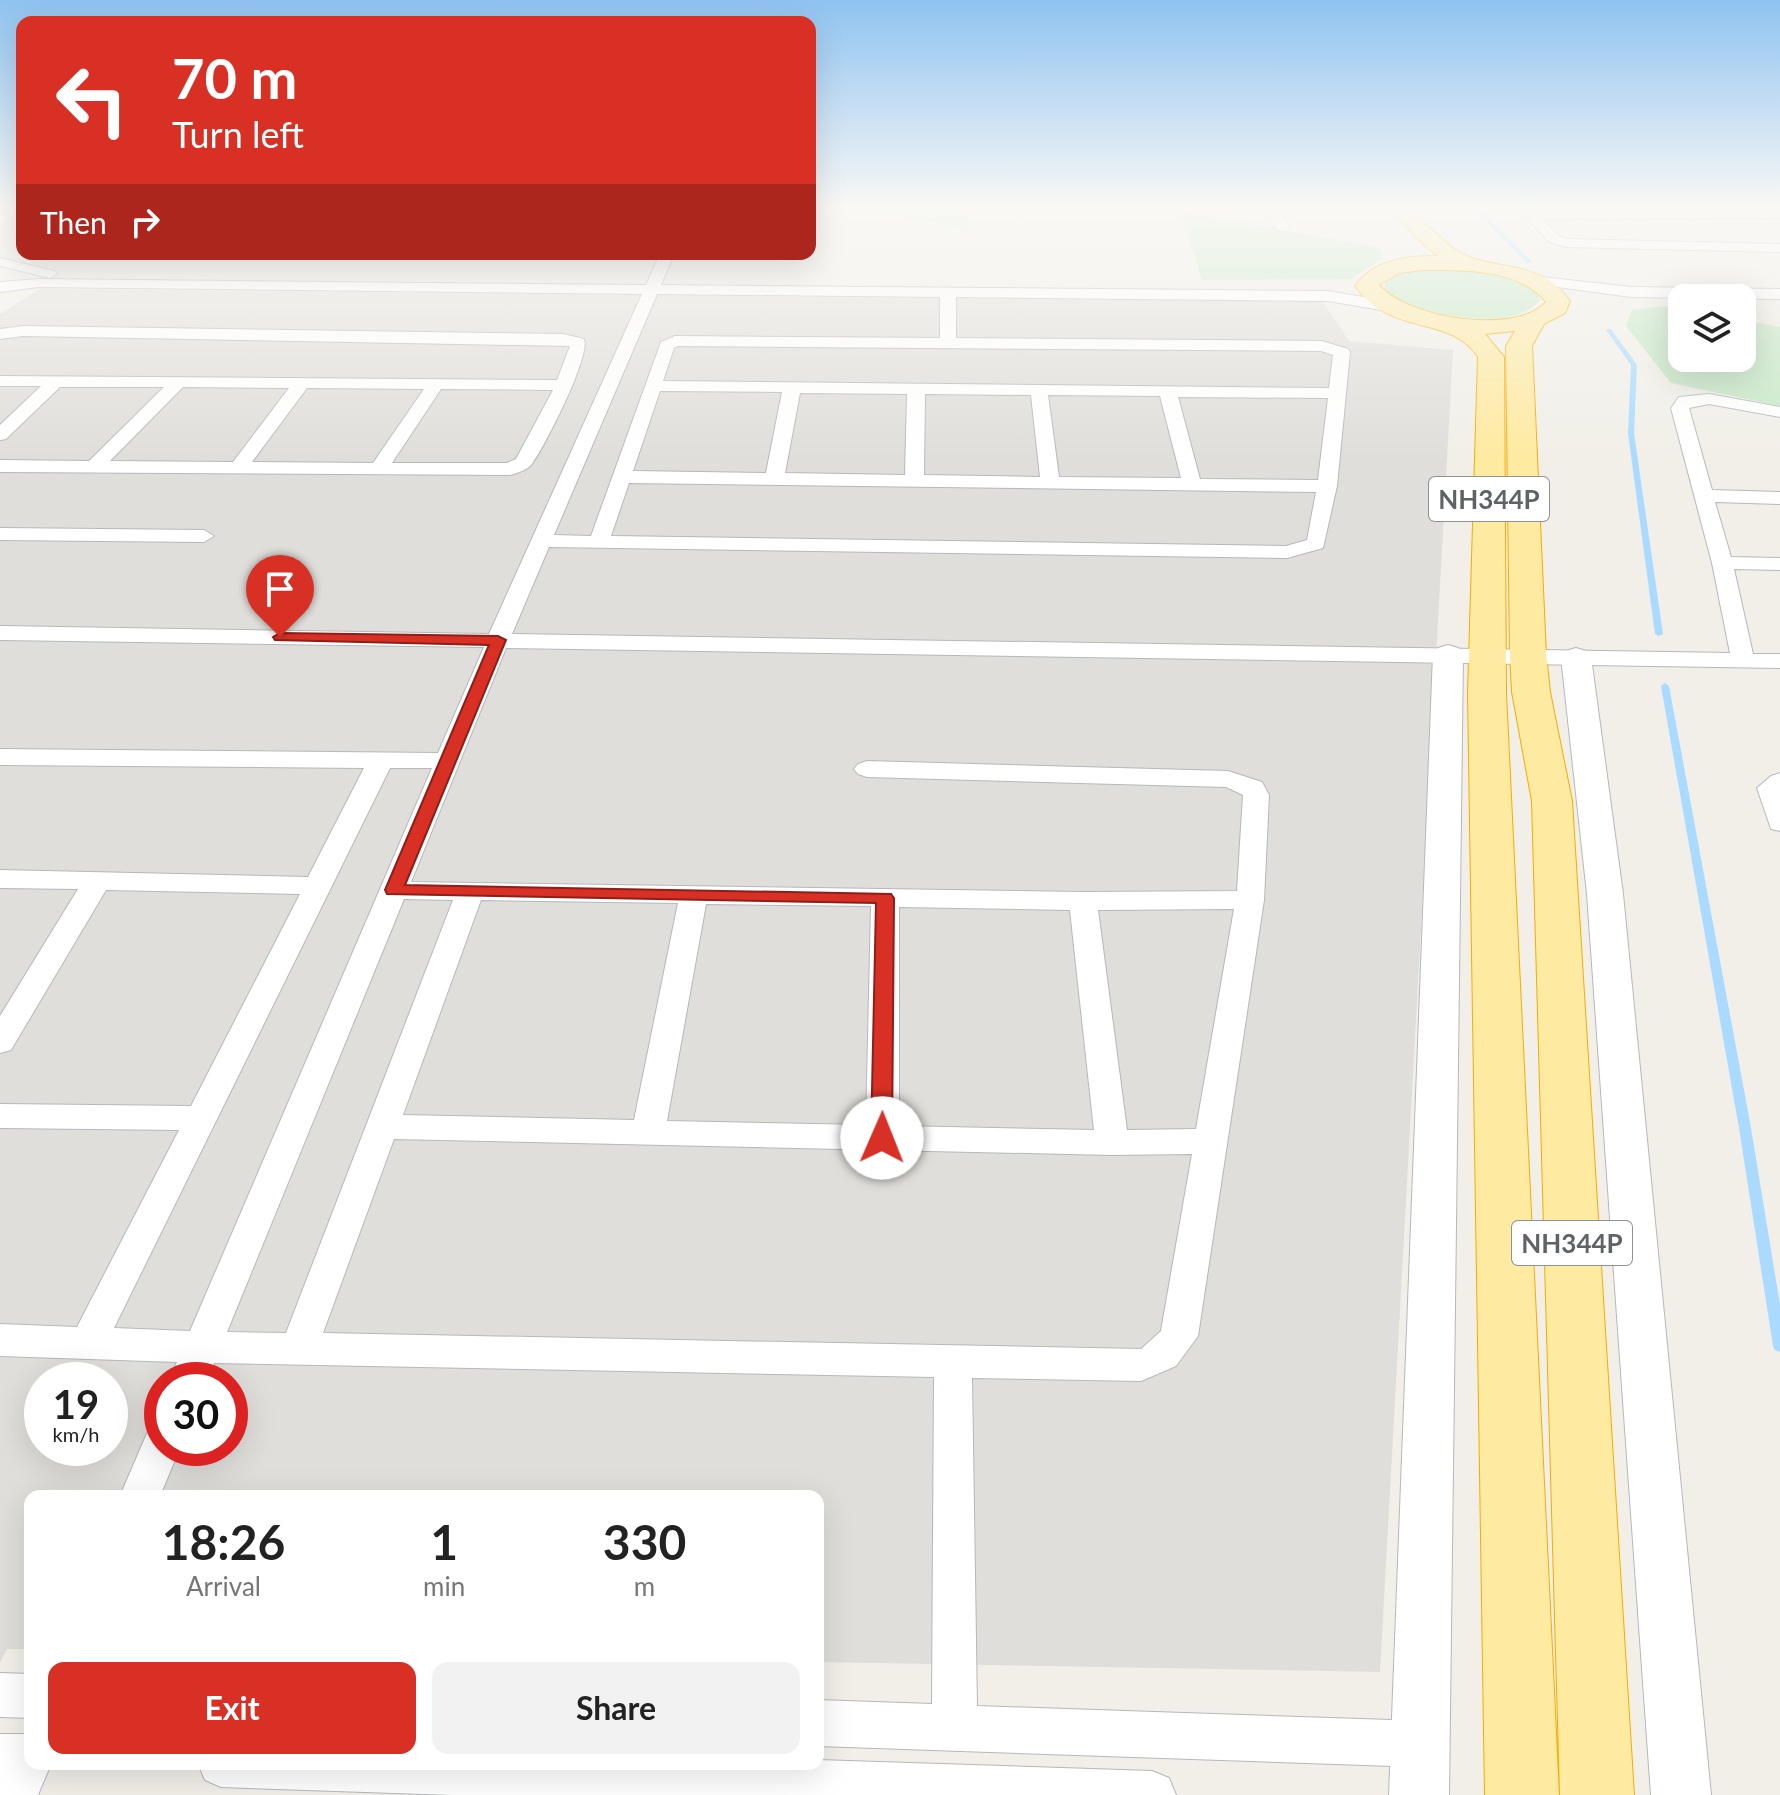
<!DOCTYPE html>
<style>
body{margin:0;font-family:Lato,sans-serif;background:#f2f2f2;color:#222;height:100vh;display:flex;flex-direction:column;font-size:30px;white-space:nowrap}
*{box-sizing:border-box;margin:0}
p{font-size:26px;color:#767676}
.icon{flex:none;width:44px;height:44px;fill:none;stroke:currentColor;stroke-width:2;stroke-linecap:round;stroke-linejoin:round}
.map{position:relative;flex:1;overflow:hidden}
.side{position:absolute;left:24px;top:1490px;width:800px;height:280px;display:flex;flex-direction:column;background:#fff;border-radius:16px;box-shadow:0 8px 32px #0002}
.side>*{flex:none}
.banner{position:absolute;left:16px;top:16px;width:800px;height:244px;border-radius:16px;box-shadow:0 8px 32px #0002;background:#d93025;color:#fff;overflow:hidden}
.buttons{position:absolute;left:1668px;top:284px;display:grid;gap:16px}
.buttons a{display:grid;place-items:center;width:88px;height:88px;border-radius:16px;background:#fff;box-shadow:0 8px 32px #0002;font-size:40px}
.speed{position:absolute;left:24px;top:1362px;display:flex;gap:16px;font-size:40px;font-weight:700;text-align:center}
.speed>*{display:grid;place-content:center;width:104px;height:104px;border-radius:50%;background:#fff;box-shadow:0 8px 32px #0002;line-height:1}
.speed small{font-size:20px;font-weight:400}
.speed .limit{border:12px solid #d22;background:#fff;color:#111}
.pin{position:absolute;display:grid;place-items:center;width:68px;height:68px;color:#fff;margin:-82px -34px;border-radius:50% 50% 50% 0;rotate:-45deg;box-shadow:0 0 8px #0007}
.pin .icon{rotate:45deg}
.me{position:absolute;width:88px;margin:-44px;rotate:1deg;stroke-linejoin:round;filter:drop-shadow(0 0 6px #0008)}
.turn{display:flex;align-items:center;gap:28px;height:168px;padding:0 24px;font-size:36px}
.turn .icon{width:104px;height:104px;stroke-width:2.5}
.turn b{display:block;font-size:56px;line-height:68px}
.then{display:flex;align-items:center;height:76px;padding:0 24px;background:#0003;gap:16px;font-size:30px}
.eta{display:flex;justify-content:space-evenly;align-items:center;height:136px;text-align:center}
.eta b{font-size:48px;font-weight:700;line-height:56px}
.cta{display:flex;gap:16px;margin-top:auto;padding:16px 24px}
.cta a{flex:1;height:92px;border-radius:16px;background:#d93025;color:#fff;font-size:32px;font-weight:700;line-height:92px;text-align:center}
.cta a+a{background:#f2f2f2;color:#222}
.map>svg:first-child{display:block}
.industrial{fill:#e0deda;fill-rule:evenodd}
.green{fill:#c5e8c5}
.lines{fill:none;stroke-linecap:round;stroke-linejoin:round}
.stream{fill:#aadaff;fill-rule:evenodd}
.minor-casing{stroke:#b5b8bc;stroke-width:2}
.tertiary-casing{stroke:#b5b8bc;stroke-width:2}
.trunk-casing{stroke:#f9ab00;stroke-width:2}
.minor{fill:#fff;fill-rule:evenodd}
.tertiary{fill:#fff;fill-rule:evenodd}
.trunk{fill:#feeaa1;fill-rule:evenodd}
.route{fill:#d93025;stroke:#8d1f18;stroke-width:2}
.labels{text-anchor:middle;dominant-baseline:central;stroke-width:6;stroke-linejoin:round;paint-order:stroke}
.shield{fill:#fff;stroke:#8f9295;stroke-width:2}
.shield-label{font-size:26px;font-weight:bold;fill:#5f6368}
</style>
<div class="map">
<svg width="1780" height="1795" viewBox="0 0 1780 1795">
<rect width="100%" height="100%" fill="#f1efe8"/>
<path class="industrial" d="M40 289 1323 302 1349 341 1453 350 1380 1672 818 1662V1496H30V1649H7L0 1663V314ZM42 1380H110V1448H42ZM162 1380H230V1448H162Z"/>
<path class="green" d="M854 206H1148L1156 208H969L966 230Z
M1180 211 1381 248 1382 259 1350 279 1202 280Z
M1443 267C1474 270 1523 269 1540 299 1518 335 1409 316 1384 288L1386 280 1397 273Z
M1664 306 1682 309V358H1742V320L1780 327V406L1671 383 1626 326 1632 310Z"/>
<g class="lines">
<path class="stream" d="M1471 206H1476L1531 261V263H1527Z
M1607 329H1611L1637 365 1634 433 1663 634 1659 636 1655 634 1628 433 1631 365 1606 330Z
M1665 683 1669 686 1751 1128 1780 1305V1352L1775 1350 1773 1346 1739 1128 1661 686Z"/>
<g class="minor-casing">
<path id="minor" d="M14 206H22V213L0 226V216Z
M1263 206H1276L1290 228 1288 231H1278Z
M1516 206H1530L1534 211 1780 210V218L1542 219 1558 235 1567 239 1780 244V252L1565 247 1548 241Z
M660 254H674L661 285 1328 291 1387 301 1395 306 1387 311 1328 301 956 297V338L1322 341 1348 349 1350 352 1337 486 1323 548 1287 558 549 547 512 634 1730 653 1712 563 1671 408 1679 397 1709 394 1780 407V417L1709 404 1689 408 1712 490 1780 492V504L1715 502 1731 557 1780 558V570L1734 569 1753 654H1780V668L506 648 411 882 1083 892 1237 891 1243 795 1226 787 867 777 858 774 854 769 858 764 867 761 1228 771 1262 782 1269 795 1264 900 1198 1336 1176 1366 1141 1381 972 1378 977 1706 1421 1721 1437 1728 1444 1744 1437 1760 1421 1767 818 1746V1700L932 1704 934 1377 214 1363 207 1380H169L177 1362 0 1356V1324L77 1327 179 1130 0 1128V1104L191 1106 300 894 106 890 11 1050 0 1053V1016L78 889 0 888V870L308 877 364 768 0 765V749L438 753 484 647 0 640V626L489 634 642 294 39 287 0 292V282L39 279 646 285ZM657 294 940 297V338L675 336 661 342 591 536 554 535ZM678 346 1321 351 1333 355 1329 388 663 381 674 348ZM660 391 782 392 766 473 633 471ZM800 393 907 394 905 475 785 473ZM925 394 1031 395 1040 477 924 475ZM1048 395 1160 396 1181 478 1059 477ZM1178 397 1328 398 1318 480 1200 479ZM629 483 1316 492 1307 540 1286 546 611 536ZM390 768H432L190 1331 114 1328ZM404 899 453 900 286 1333 227 1332ZM481 900 678 903 634 1120 403 1115ZM706 904 871 906 866 1125 667 1121ZM899 907 1070 910 1094 1130 899 1126ZM1234 909 1196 1129 1127 1130 1098 910ZM394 1139 1112 1155 1192 1154 1161 1331 1141 1349 323 1333Z
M0 258 55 271 57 274 50 278 0 266Z
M1533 276 1631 287 1780 289V299L1631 297 1528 283 1526 280Z
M23 326 563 334 584 339C591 356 545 446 532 464 527 470 518 473 510 475L0 472V460L89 461 164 387H60L6 439 0 440V425L41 386H0V376L557 380 570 346 23 336 0 339V329ZM183 387 289 388 233 462 110 461ZM307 388 424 389 373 463 252 462ZM441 389 553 390 516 459 507 463H392Z
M0 528 204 530 214 536 204 542 0 540Z
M1780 773V831L1771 829 1757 788 1771 776Z
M162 1425V1448H180L160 1496H120L148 1431Z
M0 1673 30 1674V1718L0 1717Z
M0 1734H30V1764H51L38 1795H0Z
M818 1760 1152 1771 1169 1778 1176 1795H453L221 1787 205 1780 198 1764H818Z"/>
</g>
<g class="tertiary-casing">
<path id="tertiary" d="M1448 645 1458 648 1463 654 1449 1795H1389L1433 654 1438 648Z
M1576 648 1586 651 1591 657 1623 894 1711 1795H1651L1587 894 1561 657 1566 651Z"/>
</g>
<g class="trunk-casing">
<path id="trunk" d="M1390 206H1411C1427 226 1450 251 1475 259 1511 269 1546 266 1570 301L1565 313 1544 324 1532 346 1546 655 1550 692 1572 801 1634 1795H1560L1532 801 1512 692 1510 655 1506 346 1515 331 1485 334 1504 357 1506 693 1559 1795H1485L1468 693 1478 357C1450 314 1392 338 1355 286 1374 259 1407 256 1438 256L1415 237ZM1423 270C1463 270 1518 268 1546 302 1515 336 1407 318 1379 285L1399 273Z"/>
</g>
<use href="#minor" class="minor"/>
<use href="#tertiary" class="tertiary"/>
<use href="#trunk" class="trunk"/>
</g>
<linearGradient id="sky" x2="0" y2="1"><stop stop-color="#8fc3f1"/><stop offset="0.45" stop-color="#f9f8f5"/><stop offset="1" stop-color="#f9f8f5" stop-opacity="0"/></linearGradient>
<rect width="1780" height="458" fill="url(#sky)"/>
<path class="route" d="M280 633 498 636 506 640 405 885 891 894 894 898 892 1138 889 1144H874L871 1138 876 903 387 894 385 890 489 645 275 640 273 637Z"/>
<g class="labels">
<g class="shield">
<rect x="1429" y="477" width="120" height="44" rx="6"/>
<rect x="1512" y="1221" width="120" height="44" rx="6"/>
</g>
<g class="shield-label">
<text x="1489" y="499">NH344P</text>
<text x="1572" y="1243">NH344P</text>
</g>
</g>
</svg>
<div class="buttons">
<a><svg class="icon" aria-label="layers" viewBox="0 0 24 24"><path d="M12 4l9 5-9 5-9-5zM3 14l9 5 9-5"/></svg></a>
</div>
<div class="speed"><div>19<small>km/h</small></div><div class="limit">30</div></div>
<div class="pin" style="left:280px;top:637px;background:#d93025"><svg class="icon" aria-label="arrive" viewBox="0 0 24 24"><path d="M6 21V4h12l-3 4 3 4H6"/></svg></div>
<svg class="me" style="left:882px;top:1138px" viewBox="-20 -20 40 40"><circle r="19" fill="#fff"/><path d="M0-13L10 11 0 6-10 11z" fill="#d93025"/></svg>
<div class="banner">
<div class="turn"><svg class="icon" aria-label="left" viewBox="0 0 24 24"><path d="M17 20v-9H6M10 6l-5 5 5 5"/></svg><div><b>70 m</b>Turn left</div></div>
<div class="then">Then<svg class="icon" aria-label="right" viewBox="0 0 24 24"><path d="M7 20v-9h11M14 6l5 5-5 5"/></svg></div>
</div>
<section class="side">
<div class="eta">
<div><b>18:26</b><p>Arrival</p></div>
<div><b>1</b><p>min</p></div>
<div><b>330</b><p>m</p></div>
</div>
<div class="cta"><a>Exit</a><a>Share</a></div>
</section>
</div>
